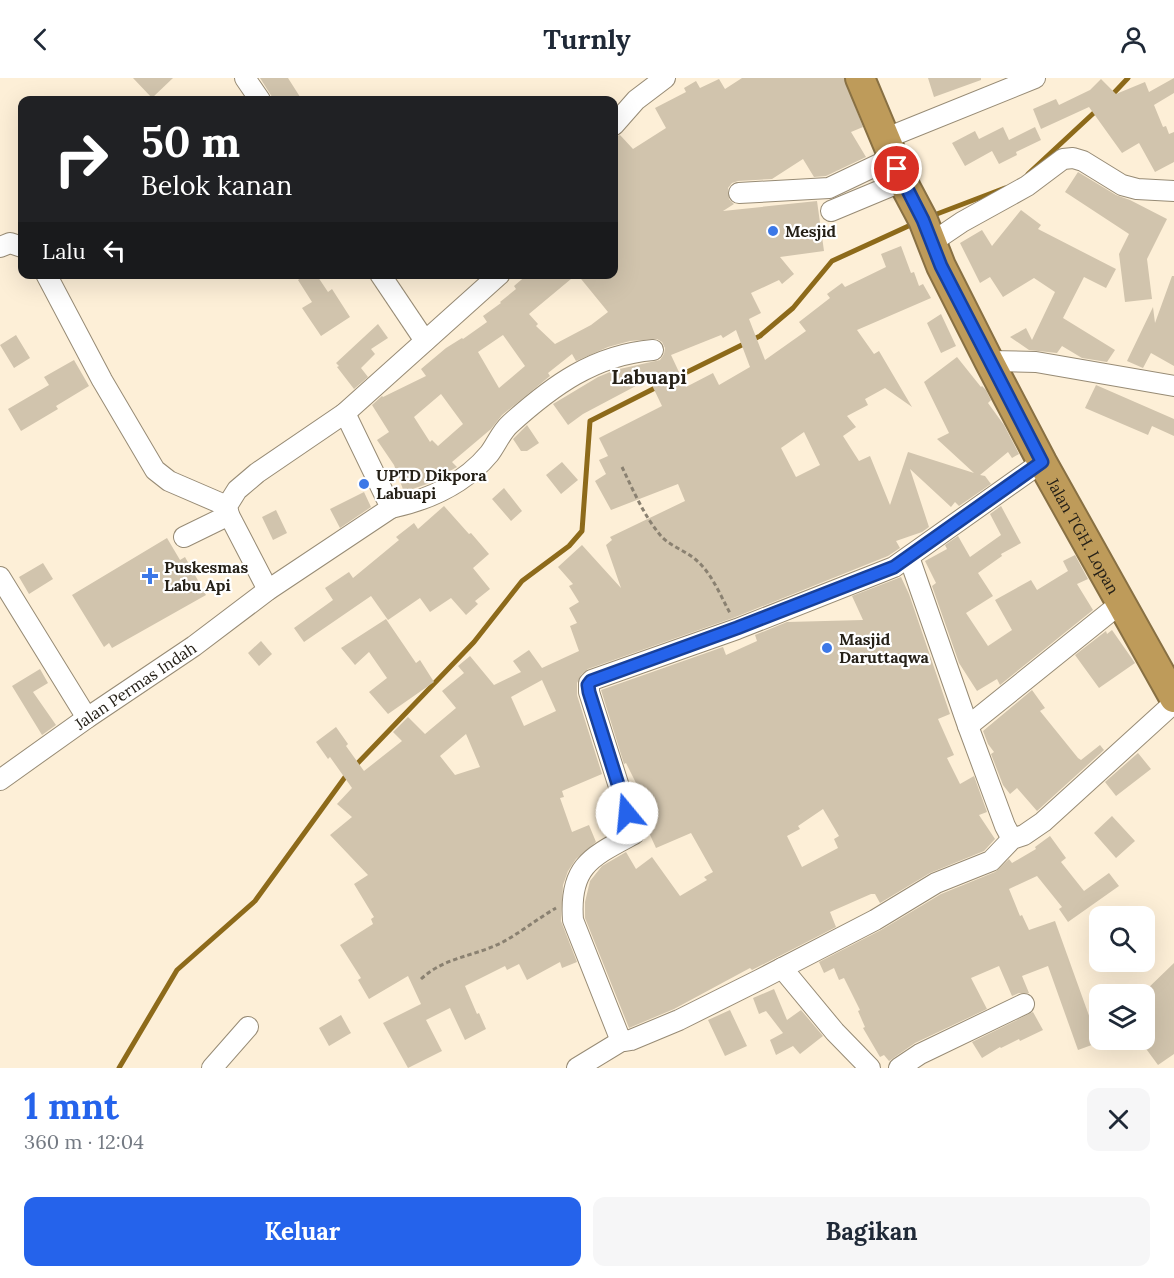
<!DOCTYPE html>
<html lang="id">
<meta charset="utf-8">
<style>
body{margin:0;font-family:Lora,serif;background:#f6f6f7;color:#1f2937;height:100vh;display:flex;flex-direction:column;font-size:22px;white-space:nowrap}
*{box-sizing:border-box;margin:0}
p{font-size:20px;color:#747a83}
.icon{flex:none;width:33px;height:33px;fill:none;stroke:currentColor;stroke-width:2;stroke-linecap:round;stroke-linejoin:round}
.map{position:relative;height:990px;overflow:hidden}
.panel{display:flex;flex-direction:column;background:#fff;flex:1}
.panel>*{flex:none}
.banner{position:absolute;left:18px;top:18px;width:600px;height:183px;border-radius:12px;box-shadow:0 6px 24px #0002;background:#202124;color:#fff;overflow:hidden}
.tools{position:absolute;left:1089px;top:828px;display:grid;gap:12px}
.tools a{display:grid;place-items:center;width:66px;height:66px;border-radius:12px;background:#fff;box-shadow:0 6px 24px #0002;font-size:30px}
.pin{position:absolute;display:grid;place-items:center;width:51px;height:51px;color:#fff;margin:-26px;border:3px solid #fff;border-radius:50%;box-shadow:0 2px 6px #0007}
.me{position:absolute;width:66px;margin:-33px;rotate:343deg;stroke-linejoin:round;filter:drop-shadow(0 0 4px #0008)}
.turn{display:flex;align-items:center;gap:21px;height:126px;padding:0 24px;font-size:27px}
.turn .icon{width:78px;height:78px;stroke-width:2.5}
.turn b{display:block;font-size:42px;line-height:51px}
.then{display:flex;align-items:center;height:57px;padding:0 24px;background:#0003;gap:12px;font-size:22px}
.round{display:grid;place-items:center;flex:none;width:63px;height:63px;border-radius:12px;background:#f6f6f7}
.overview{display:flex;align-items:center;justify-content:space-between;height:102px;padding:0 24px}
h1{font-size:36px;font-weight:800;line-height:45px;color:#2563eb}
.cta{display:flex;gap:12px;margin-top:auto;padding:12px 24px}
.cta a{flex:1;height:69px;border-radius:12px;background:#2563eb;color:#fff;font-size:24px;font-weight:800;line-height:69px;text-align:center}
.cta a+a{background:#f6f6f7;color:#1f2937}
header{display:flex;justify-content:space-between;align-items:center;height:78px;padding:0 24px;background:#fff;font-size:27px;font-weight:800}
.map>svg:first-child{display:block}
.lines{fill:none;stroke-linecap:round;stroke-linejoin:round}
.stream{stroke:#8d6a1a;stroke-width:5}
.building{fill:#d1c4ad;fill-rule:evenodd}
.minor-casing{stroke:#978b75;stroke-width:22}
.highway-casing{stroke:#887043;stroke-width:32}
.path{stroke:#8a8171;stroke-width:3;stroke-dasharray:4.5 3;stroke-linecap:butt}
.minor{stroke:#fff;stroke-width:20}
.highway{stroke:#be9b5a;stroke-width:28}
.route-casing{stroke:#184099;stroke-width:15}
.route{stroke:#2563eb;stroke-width:10}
.poi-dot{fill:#3c78e7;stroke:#fff;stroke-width:2}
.labels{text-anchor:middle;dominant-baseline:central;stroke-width:4.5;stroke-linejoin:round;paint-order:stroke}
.poi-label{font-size:16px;font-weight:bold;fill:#252017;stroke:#fff;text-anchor:start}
.street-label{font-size:16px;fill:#252017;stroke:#fff}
.quarter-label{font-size:20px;font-weight:bold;fill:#252017;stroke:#fff}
</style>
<header><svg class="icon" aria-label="back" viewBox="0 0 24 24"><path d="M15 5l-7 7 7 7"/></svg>Turnly<svg class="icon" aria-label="person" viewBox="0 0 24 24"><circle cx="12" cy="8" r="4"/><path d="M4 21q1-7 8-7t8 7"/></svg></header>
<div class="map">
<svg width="1174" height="990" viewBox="0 0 1174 990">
<rect width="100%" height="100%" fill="#fdefd7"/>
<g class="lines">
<path class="stream" d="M1111 18 1128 0
M1028 96 1098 31
M929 139 1005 110
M675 300 760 258 793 230 832 183 915 145
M355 688 474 564 522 503 569 468 582 453 590 343 659 308
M119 990 177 892 255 823 348 695"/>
</g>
<path class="building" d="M133 0H173L152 20Z
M260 0H288L302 22H274Z
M742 0H844L863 49 851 54 866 79 826 98 814 99 803 81 772 101 738 103 732 105 728 110 729 121 734 126 723 133 817 123 824 173 780 179 794 196 782 206 779 202 751 215 761 235 749 241 765 282 806 253 799 244 830 220 827 216 842 205 845 209 886 189 881 176 901 168 911 195 914 194 919 208 923 206 931 220 857 252 874 276 879 273 912 329 885 310 865 321 868 327 847 338 856 349 843 358 859 383 870 378 890 427 908 374 974 395 937 361 949 355 924 304 957 279 981 309 982 308 986 312 991 322 988 325 1004 347 1019 376 1012 380 1008 374 980 397 985 398 991 406 959 428 955 424 951 429 910 391 929 449 922 454 896 463 900 470 888 478 733 540 588 591 581 597 577 605V617L602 696 562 713 564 719 560 720 572 754 589 747 596 764 576 781 568 793 563 807 561 843 577 884 562 890 560 884 527 902 519 886 507 892 505 888 465 908 477 936 479 935 486 951 465 962 450 930 426 942 442 973 408 990 383 945 421 926 408 898 369 921 358 902 361 900 340 867 373 846 371 841 374 839 354 806 368 797 330 757 352 739 337 726 352 710 330 679 328 681 316 664 336 649 348 666 346 668 364 693 402 663 393 654 408 639 425 656 456 630 442 613 464 595 458 588 470 578 494 607 521 594 513 583 529 572 542 590 579 573 570 548 577 545 569 530 579 524 569 508 573 506 558 489 582 467 621 510 606 467 612 462 610 459 685 423 678 406 611 432 595 403 606 396 599 382 608 378 599 360 662 328 649 301 583 336 568 347 553 326 598 299 615 292 660 282 664 276 665 270 662 264 657 261 630 263 608 269 576 283 572 276 548 295 550 298 502 337 491 351 452 384 457 389 427 406 404 414 394 387 377 362 389 354 372 327 382 318 383 319 426 298 421 291 446 270 462 260 463 261 487 244 483 238 501 225 500 224 516 211 514 208 528 196H577L529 236 538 246 536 248 555 266 591 247 608 234 577 196H614V59L620 57 633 71 666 50 655 30 686 14 684 10 696 3 700 10 719 1 725 11ZM736 252 750 289 719 307 713 295 686 309 671 277 721 257 723 260ZM503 257 525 288 499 310 478 274ZM441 316 463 346 438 368 432 362 430 364 414 339ZM804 354 820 387 796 399 781 370ZM542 602 556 633 524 648 511 619ZM466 656 480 689 455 697 440 678Z
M928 0H981V2L934 19Z
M1174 0V15L1154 27 1163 49 1166 48 1169 56 1174 54V84L1155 94 1139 65 1122 75 1089 29 1041 51 1033 31 1056 21 1059 27 1090 12 1101 1 1116 16 1145 4 1149 14Z
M1003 49 1009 62 1035 49 1041 62 1016 74 1017 77 999 86 992 73 965 88 952 65 975 53 979 61Z
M1078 94 1116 117 1130 122 1167 141 1147 181 1152 221 1125 224 1119 176 1129 156 1065 114Z
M1021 132 1041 147 1038 151 1116 191 1106 210 1084 199 1063 240 1115 272 1107 284 1082 280 1062 268 1057 275 1029 272 1010 259 1026 250 1032 262 1055 214 1034 200 1003 219 990 199 980 205 960 165 982 152 992 168Z
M306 196H316L328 214 332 211 350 239 321 258 302 230 312 224 298 202Z
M1172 198H1174V288L1151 275 1143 290 1127 283 1153 229 1155 245Z
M941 236 956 268 941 275 927 245Z
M378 246 388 260 371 271 375 276 361 290 368 299 354 311 337 289 339 288 336 285Z
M16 257 30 280 14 290 0 267Z
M74 282 89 308 56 328 58 331 21 353 8 331 49 307 44 299Z
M1096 307 1174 341V358L1152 348 1148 357 1085 330Z
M527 347 539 365 527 373H521L513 361Z
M562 384 578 402 561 416 546 397Z
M504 410 522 433 511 443 492 421Z
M364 414 371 429 340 450 330 431Z
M444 428 469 456 471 455 489 476 473 490 490 511 475 523 478 526 466 537 451 520 430 534 420 520 388 542 371 518 304 564 294 550 333 522 325 510 349 494 353 500 399 462 396 459 414 445 418 451Z
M1001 428 1021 465 1001 476 1002 478 978 495 993 518 966 535 988 568 1012 552 995 522 1031 502 1037 512 1068 493 1063 483 1075 477 1088 501 1077 506 1093 532 1000 607 997 601 977 613 959 585 932 508 936 505 925 483 947 471 945 467 958 458 970 479 1001 457 990 436Z
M276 432 287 455 273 462 262 439Z
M167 460 180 482 185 479 206 517 112 570 109 565 104 569 72 517Z
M43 485 53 501 29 516 19 499Z
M901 499 909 516 950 636 938 641 954 677 947 680 960 706 974 698 987 734 979 737 995 761 984 773 930 795 880 825 875 816H871L830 834 836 849 752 892 750 890 674 931 629 950 585 840V824L590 803 602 788 626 774 636 791 652 779 680 818 707 802 704 799 713 794 691 755 656 770 641 737 646 734 637 717 641 715 626 685 624 686 601 612 723 569 726 577 757 563 755 557 787 544 863 542 852 518ZM823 731 839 758 834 761 838 770 802 789 787 758 800 751 798 748Z
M386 541 416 585 420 582 434 604 388 636 369 614 387 600 369 574 355 587 341 570Z
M1112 552 1135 585 1099 610 1075 577 1106 553 1107 556Z
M261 563 272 576 259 588 248 575Z
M40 591 48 605 33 614 56 647 42 657 12 608Z
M1032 612 1045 630 1040 633 1078 680 1081 682 1100 667 1104 672 1037 733 1017 710 1010 716 1003 707 991 676 994 674 988 666 983 653Z
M1138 675 1151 691 1116 718 1105 704Z
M1112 738 1135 763 1116 780 1094 755Z
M1050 758 1066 780 1061 784 1084 813 1109 795 1119 808 1068 844 1059 831 1062 829 1037 798 1009 811 1020 838 1022 837 1029 852 1055 843 1092 946 1100 940V964L1078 972 1048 888 1022 898 1029 915H1019L1012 918 999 888 971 900 987 931 915 965 889 983 884 977 880 979 863 950 865 949 858 933 860 932 844 900 839 902 834 890 824 895 819 884 881 852 941 816 995 794 1009 781 1012 785 1036 771 1035 769Z
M1174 885V976L1158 987 1144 968V914Z
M774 911 787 942 801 932 823 958 800 976 793 968 776 977 770 962 783 955 766 933 759 936 753 920Z
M730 932 747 968 725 978 708 942Z
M1033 934 1043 952 1020 963 1019 961 1001 970 1000 969 982 980 972 964Z
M341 937 351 955 329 968 319 950Z"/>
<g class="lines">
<g class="minor-casing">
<g id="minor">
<path d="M245 0 260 22"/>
<path d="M614 47 636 22 665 0"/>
<path d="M884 61 1035 0"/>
<path d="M739 115 829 110 892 80"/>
<path d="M831 133 903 103"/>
<path d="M931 165 962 144 1027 108 1063 81 1073 80 1083 83 1122 107 1137 111 1174 113"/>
<path d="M0 169 10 165 22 169"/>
<path d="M46 196 102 302 155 392 169 403 227 428"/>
<path d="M380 196 425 263"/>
<path d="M989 283 1036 284 1174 308"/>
<path d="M1042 384 894 489 737 551 592 602 589 605V614L634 756C591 779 569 788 573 842L619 958 625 963 631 962 679 942 759 902 875 842 936 805 991 783 1012 761 1024 757 1043 744 1174 625"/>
<path d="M391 430C428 422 464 406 489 376 496 367 501 354 510 346 552 308 594 277 653 272"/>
<path d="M184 459 229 437"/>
<path d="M909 479 968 648 1005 748 1012 761"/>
<path d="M0 499 87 640"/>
<path d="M268 512 229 437 227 428 237 412 257 395 345 335 500 196"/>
<path d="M968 648 1121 525"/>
<path id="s1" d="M0 702 87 640 194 568 268 512 391 430 345 335"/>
<path d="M782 890 835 954 870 990"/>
<path d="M212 990 248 949"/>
<path d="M577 990 623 962"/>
<path d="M899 990 920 976 1024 926"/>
</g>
</g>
<g class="highway-casing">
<g id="highway">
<path id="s2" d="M860 0 906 110 923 142 941 188 989 283 1042 384 1174 620"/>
</g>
</g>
<path class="path" d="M622 389C633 412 644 438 661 458 670 468 684 472 695 481 712 495 720 517 730 535
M421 901C445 879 472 879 501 865 520 855 537 841 556 830"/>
<use href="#minor" class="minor"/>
<use href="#highway" class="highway"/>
</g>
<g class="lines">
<g class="route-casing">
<path id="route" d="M627 735 589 614 588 607 591 603 737 550 894 489 1042 384 941 188 923 142 897 91"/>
</g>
<use href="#route" class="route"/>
</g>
<g class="poi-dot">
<circle cx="773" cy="153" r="6"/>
<circle cx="364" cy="406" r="6"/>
<path d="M147 489h6v6h6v6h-6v6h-6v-6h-6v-6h6z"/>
<circle cx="827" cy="570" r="6"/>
</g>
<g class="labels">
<g class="poi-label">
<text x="785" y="153">Mesjid</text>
<text x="376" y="397">UPTD Dikpora<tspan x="376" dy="18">Labuapi</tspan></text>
<text x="164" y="489">Puskesmas<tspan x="164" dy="18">Labu Api</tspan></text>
<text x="839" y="561">Masjid<tspan x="839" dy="18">Daruttaqwa</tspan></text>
</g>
<g class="street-label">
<text stroke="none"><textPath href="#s2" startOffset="510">Jalan TGH. Lopan</textPath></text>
<text stroke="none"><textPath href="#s1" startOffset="165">Jalan Permas Indah</textPath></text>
</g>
<g class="quarter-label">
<text x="649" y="298">Labuapi</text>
</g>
</g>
</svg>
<div class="tools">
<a><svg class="icon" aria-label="search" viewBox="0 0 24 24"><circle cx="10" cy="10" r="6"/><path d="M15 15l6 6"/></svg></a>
<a><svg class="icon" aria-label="layers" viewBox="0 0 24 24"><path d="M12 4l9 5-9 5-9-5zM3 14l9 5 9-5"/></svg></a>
</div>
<div class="pin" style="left:897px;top:91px;background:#d93025"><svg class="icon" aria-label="arrive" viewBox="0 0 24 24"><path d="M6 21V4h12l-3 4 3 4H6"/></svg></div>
<svg class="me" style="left:627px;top:735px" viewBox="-20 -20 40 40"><circle r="19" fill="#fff"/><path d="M0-13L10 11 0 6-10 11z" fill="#2563eb"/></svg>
<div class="banner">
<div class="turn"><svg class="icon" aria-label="right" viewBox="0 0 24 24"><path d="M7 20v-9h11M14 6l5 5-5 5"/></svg><div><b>50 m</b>Belok kanan</div></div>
<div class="then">Lalu<svg class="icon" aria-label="left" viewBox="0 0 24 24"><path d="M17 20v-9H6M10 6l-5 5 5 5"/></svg></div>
</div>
</div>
<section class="panel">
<div class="overview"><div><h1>1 mnt</h1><p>360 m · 12:04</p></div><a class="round"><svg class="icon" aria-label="close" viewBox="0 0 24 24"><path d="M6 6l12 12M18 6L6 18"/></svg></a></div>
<div class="cta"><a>Keluar</a><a>Bagikan</a></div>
</section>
